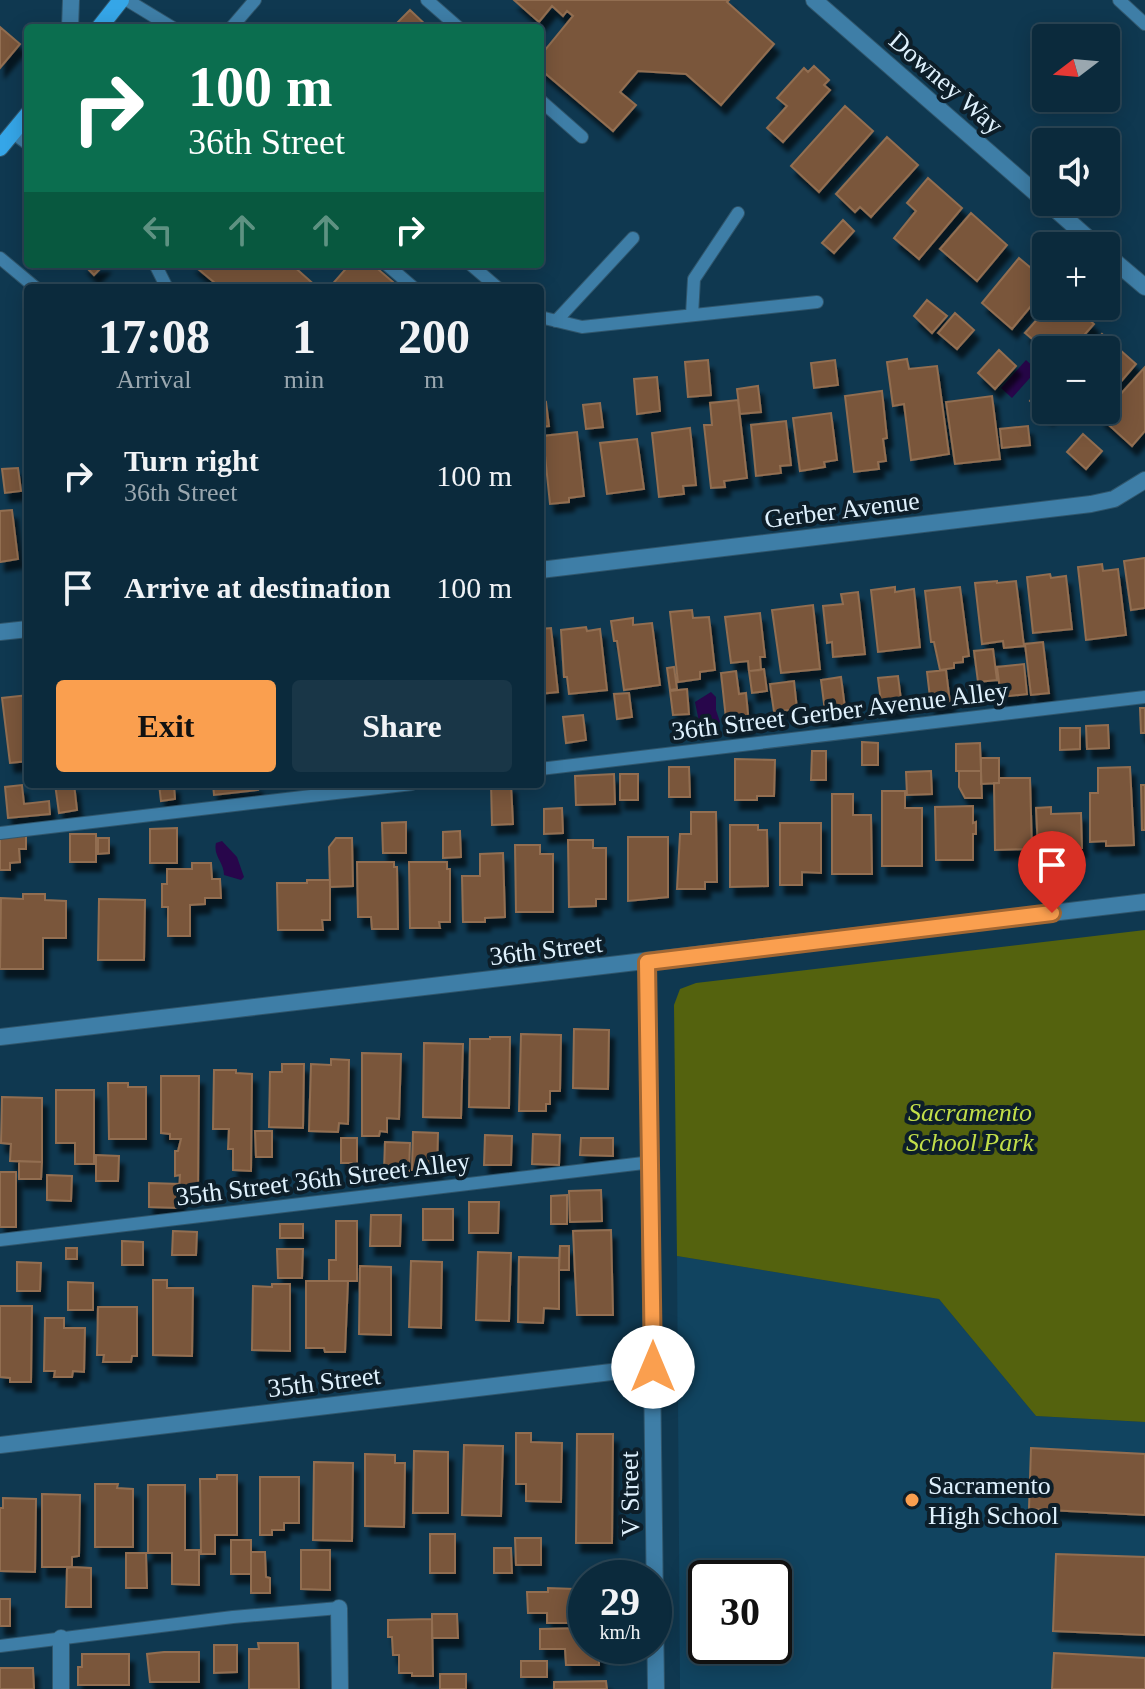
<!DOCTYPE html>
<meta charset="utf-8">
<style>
body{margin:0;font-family:"Times New Roman",serif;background:#193647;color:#f1f3f6;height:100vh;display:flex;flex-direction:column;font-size:30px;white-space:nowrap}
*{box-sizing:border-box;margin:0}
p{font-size:26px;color:#9aa7af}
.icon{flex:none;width:44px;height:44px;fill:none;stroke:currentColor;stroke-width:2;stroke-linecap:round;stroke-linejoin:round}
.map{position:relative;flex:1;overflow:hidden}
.drawer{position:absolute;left:24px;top:284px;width:520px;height:504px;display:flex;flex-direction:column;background:#0b2a3c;border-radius:8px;box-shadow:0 4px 20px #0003,0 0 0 2px #2b4656}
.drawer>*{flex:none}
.top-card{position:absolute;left:24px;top:24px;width:520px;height:244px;border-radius:8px;box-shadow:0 4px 20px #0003,0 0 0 2px #2b4656;background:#0b6e4f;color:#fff;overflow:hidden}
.needle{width:52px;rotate:254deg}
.controls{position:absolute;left:1032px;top:24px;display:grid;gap:16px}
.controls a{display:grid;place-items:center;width:88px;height:88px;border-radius:8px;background:#0b2a3c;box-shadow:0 4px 20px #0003,0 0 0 2px #2b4656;font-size:40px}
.speed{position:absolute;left:568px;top:1560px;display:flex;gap:16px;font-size:40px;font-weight:700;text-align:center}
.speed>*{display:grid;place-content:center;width:104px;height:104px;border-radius:50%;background:#0b2a3c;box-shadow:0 4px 20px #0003,0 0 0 2px #2b4656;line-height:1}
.speed small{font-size:20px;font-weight:400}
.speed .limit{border:4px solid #111;border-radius:12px;background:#fff;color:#111}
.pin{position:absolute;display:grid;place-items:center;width:68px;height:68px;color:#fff;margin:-82px -34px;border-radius:50% 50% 50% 0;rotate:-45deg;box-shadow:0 0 8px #0007}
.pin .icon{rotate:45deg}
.me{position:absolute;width:88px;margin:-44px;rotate:0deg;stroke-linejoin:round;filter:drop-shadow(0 0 6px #0008)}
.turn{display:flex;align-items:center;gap:28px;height:168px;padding:0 32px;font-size:36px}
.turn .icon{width:104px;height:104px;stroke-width:2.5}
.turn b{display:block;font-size:56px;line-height:68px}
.lanes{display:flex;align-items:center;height:76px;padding:0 32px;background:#0003;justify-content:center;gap:40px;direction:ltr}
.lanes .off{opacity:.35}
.eta{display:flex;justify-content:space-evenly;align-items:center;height:136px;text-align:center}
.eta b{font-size:48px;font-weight:700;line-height:56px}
.cta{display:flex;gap:16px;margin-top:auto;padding:16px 32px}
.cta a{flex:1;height:92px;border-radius:8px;background:#fa9f4f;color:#111;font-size:32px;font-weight:700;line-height:92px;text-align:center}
.cta a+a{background:#193647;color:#f1f3f6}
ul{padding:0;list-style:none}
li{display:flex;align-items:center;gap:24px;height:112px;padding:0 32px}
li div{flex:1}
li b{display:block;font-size:30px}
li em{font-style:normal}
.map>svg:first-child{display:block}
.built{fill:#114460;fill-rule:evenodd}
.green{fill:#54620e}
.water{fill:#28064b}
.building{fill:#7a573b;stroke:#926e51;stroke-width:2;filter:url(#shadow)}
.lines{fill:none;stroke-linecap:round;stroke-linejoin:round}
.lane-casing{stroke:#30566c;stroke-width:14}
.street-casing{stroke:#30566c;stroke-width:18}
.secondary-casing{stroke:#30566c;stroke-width:18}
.lane{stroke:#3e7ea7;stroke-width:12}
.street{stroke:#3e7ea7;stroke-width:16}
.secondary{stroke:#35a6e8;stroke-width:16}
.route-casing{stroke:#a26733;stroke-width:20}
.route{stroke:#fa9f4f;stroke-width:14}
.poi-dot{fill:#fa9f4f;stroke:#0d1e29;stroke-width:3}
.labels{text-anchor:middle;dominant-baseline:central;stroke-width:8;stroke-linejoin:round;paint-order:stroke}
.street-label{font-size:26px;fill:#dff1fd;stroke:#0d1e29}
.park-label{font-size:26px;font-style:italic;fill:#c2de49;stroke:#0d1e29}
.poi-label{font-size:26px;fill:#dff1fd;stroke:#0d1e29;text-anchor:start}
</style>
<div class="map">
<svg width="1145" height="1689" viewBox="0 0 1145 1689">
<defs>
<filter id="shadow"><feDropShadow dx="5" dy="9" stdDeviation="2" flood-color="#0009"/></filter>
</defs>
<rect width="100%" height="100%" fill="#0f3850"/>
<path class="built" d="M677 1256 939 1299 1036 1416 1145 1422V1689H680ZM706 1578H774V1646H706Z"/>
<path class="green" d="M1145 930V1422L1036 1416 939 1299 677 1256 674 1005 680 989 696 983Z"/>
<path class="water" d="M1026 360 1037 370 1012 398 1001 388Z
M711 692 716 697V710L720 722 714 731 706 732 700 727 695 702Z
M222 841 237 857 244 877 241 880 224 875C224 862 213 856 216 843Z"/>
<path class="building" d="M514 0H729L727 2 774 44 721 105 686 74 638 71 620 92 636 105 613 131 540 69V56L573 16 567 11 563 16 552 6 539 22Z
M410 10 429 28H392Z
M0 27 20 44 0 68Z
M814 66 829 80 824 85 830 90 783 142 767 128 787 106 777 98 804 68 808 72Z
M845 106 873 131 819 192 791 166Z
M887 137 918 165 871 217 860 207 855 212 836 194Z
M928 178 962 208 919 259 894 238 916 211 907 203Z
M971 213 1007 245 977 281 940 249Z
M843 220 854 231 834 253 822 243Z
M1019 258 1037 273 1034 276 1046 288 1012 329 982 303Z
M83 264H105L94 275Z
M192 264H291L318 288H221Z
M350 264H372L400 288H329Z
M927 300 947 316 932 333 914 316Z
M1049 306H1065L1072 312 1076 308 1094 324 1071 350H1046V364L1032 352 1038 344 1025 333Z
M955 313 974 330 957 349 938 333Z
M1102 334 1136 364 1106 399V350H1089Z
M999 350 1016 366 995 389 978 373Z
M907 359 909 369 937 366 949 454 911 460 904 404 893 406 887 362Z
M708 360 711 395 688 397 685 362Z
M835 360 838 385 814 388 811 363Z
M1144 368 1145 431 1132 446 1100 417Z
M657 377 660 411 637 414 634 379Z
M1046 382V410H1053L1048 416 1030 401Z
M758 386 761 412 740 414 737 389Z
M882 391 887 438 883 439 886 461 878 462 879 469 854 472 845 396Z
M992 396 1000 459 955 464 946 402Z
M738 400 747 478 724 481 725 487 711 488 704 425H712L710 403Z
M546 402 549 426 540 427V403Z
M600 403 603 427 586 429 583 405Z
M831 413 837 460 824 462 825 467 800 471 793 418Z
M786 421 791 465 780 466 781 473 756 476 751 425Z
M1028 426 1030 445 1002 448 1000 429Z
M690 428 696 485 683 486 684 494 659 497 652 433Z
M577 432 584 496 569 498V502L550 504 543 436Z
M1083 434 1102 451 1086 469 1067 452Z
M637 439 644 489 607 494 600 443Z
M18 468 21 491 5 493 2 469Z
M24 497H28V533Z
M12 510 18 559 0 562V511Z
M1145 558V608L1131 610 1124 561Z
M1102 564 1103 571 1118 569 1126 635 1086 640 1078 567Z
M1050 574 1051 578 1066 576 1072 629 1033 633 1027 577Z
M997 581V583L1016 581 1024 646 1004 648 1003 641 982 644 975 583Z
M895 587V592L914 589 920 647 878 652 871 590Z
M960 587 969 656 963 657V662L954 663V668L940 670 934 642H931L925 591Z
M858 592 865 654 833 657 832 642 827 643 823 606 843 604 841 594Z
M813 605 820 669 781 673 772 610Z
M692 610 693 618 709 617 715 670 700 672V679L678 682 670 612Z
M760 613 765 657H760L761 670 749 671 748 661 731 663 725 617Z
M633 618V625L652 623 660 685 624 690 617 641H614L611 621Z
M586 627 587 631 600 629 607 690 569 694 567 677H564L561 630Z
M551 628 558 692 540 694V629Z
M1043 642 1049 693 1031 695 1025 644Z
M993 649 997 680 978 682 974 651Z
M1024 664 1027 694 1001 697 997 667Z
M674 667 677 689 670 690 667 668Z
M764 669 767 691 752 693 749 671Z
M946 670 950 703 931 706 927 672Z
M736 671 739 694 746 693 749 725 727 728 721 673Z
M898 676 902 708 882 710 878 678Z
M841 677 846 716 826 719 821 680Z
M794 681 797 709 774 712 770 684Z
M687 689 689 714 673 715 670 691Z
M629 693 632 717 617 719 614 694Z
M28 695V761L10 763 2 698Z
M1140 708H1145V733H1141Z
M583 715 586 740 566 743 563 717Z
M1108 725 1109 748 1087 749 1086 726Z
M1060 728H1080V749L1060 750Z
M862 742 878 743V765H862Z
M980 743 981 771H956V744Z
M812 751H826V780H811Z
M981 758H999V783L981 784Z
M735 759 775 760 774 796H757V800H735Z
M669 767H689L690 797H669Z
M1130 767 1134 845 1106 846V841L1090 842V793H1098V768Z
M931 771 932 794 907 795 906 772Z
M959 771H981L982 798H965L959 787Z
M614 774 615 804 576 805 575 776Z
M620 774H638V800H620Z
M999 778H1030L1032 849 995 850 994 783H999Z
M55 784H74L77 810 59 813Z
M159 784H174L175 799 161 801Z
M213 784H257L258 790 214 795Z
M491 784H511L513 824 492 825Z
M22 785 24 804 49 801 50 814 8 818 5 787Z
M1141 785H1145V830H1142Z
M882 791H905V808H922V866H882Z
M832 794H853V815H871L872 874H832Z
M973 806V823L976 822V834H973V860H936L935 807Z
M1051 807V814L1081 813 1082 848 1038 850 1036 808Z
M562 808 563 833 544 834V809Z
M691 812H716L717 882H705V889H677L680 834H691Z
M406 822V853H383L382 823Z
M780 823H821V873L802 872V885H780Z
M730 825H758V830H767L768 886 730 887Z
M177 828V863H150V829Z
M460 831 461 857 443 858V832Z
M70 834H96V862H70Z
M0 836H26V849H19L20 862 10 863V870H0Z
M628 837H668V897L628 901Z
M98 838H109V853L98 854Z
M336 838H352L353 886 330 887 329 847Z
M568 840H593V848H606V899H596V906L569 907Z
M515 845H540V854H553V912H516Z
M503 853 505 917 485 918V922H463L462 876H480V854Z
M357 862H394V867H397L398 929H372L371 917H358Z
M409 862H447V869H450V922H439L440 928H410Z
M192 863H211L212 879H220L221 898H205V904L190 905V936H168V907H162V884H167V869H192Z
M307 880H330V920H322L323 930H278L277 883H307Z
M23 894H45V900L66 901V938H43V969H0L1 898 23 899Z
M99 899 145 900 144 960H98Z
M574 1029 609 1030 608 1089 573 1088Z
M521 1034 561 1035 560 1091H550V1104H546V1111H519Z
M490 1037H510L509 1108 469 1107 470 1039H490Z
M424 1043 463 1044 461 1118 423 1117Z
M362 1053 401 1054 399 1119 387 1118V1132L380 1131 379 1136H362Z
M331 1059 349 1060 348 1124 339 1123 338 1132 309 1131 311 1064 331 1065Z
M282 1064H304L303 1128 269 1127 270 1072H282Z
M214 1070H236V1073L252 1074 251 1171 233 1170V1149H228L229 1129H213Z
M161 1076H199L198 1189H179L180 1175 175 1176V1151H178L181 1139H170V1134L161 1133Z
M108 1083H128V1087H146V1139H109Z
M56 1090H94V1164H75V1143H56Z
M2 1097 42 1098V1162L10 1161 11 1144 1 1143Z
M255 1131H272V1157H256Z
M413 1132 438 1133 437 1170H412Z
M533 1134 560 1135 559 1165 532 1164Z
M485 1135 512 1136 511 1165H484Z
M341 1138H357V1163H341Z
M581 1138H613V1156L580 1155Z
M385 1142 410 1143 409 1171 384 1170Z
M96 1155 119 1156 118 1181H96Z
M19 1161 42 1162 41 1179H19Z
M0 1172H16V1227H0Z
M47 1175 72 1176 71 1201 47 1200Z
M149 1183 180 1184 179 1208 149 1207Z
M601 1190 602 1221 570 1222 569 1191Z
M567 1195V1224H551V1196Z
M469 1202H499L498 1233H469Z
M423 1209H453V1240H423Z
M371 1215H401L400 1246H370Z
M336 1221H357V1281H329V1260H336Z
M280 1224H303V1238H280Z
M611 1230 613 1315H577L573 1231Z
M173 1231 197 1232 196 1255H172Z
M122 1241 143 1242V1265H122Z
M560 1246H569V1270H559Z
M66 1248H77V1259H66Z
M277 1249H303L302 1278H278Z
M478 1252 511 1253 509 1321 476 1320Z
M519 1257 559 1258V1309L544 1308 543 1323 518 1322Z
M411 1261 442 1262 441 1328 409 1327Z
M17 1262 41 1263 40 1291H17Z
M360 1266 391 1267V1335L359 1334Z
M153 1280H167V1288H193L192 1356 153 1355Z
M306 1281H348L345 1352H325L324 1348H306Z
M68 1282 93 1283V1310H68Z
M272 1284H290V1351L252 1350 253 1286 272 1287Z
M0 1306H32L31 1382H10V1378L0 1377Z
M98 1307H137V1356H132L131 1362H103L104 1355H97Z
M45 1318H64V1328H85L84 1372 73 1371 72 1377H54L55 1371H44Z
M516 1433H531V1442L562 1443 561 1502 526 1501V1484H516Z
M577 1434H613L612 1543H576Z
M464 1445 503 1446 501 1516 462 1515Z
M1031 1448 1145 1454V1515L1029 1509Z
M414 1451 448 1452V1513H413Z
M365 1454 395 1455V1463H405L404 1527 365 1526Z
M314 1462 353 1463 352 1541 313 1540Z
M217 1475H237V1535H215V1554H201L200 1479H217Z
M260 1477H299V1523H284V1530H272V1535H260Z
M95 1484H118L117 1488 133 1489V1547H95Z
M148 1485H185V1550H199V1585L172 1584V1553H148Z
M42 1494 80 1495 79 1556 72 1557V1567H42Z
M3 1498 36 1499 35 1572 0 1571V1508H3Z
M430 1534H455V1573H430Z
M515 1538H541V1565H516Z
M231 1540H251V1574H231Z
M494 1548H511L512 1573H494Z
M301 1550H330V1590L301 1589Z
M251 1552H265L266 1577 270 1578V1593H251Z
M126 1553H146L147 1588H126Z
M1056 1554 1145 1557V1635L1053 1631Z
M72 1567 91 1568V1607H66L67 1568Z
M576 1586H586V1623H547V1613H528L527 1592H548V1588L576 1589Z
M0 1599H10V1626H0Z
M432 1614H457L458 1638H432Z
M432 1619 433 1676H412V1673H399V1655H393L392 1637H388V1620Z
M586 1628V1646H607V1652H599V1665H566L565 1649H540V1629Z
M258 1643H298L299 1689H249V1649H259Z
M214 1645H237V1672L214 1673Z
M164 1652H199V1682H150L147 1654Z
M1054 1653 1145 1658V1689H1052Z
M82 1654H129V1685H78V1667H82Z
M521 1661H547V1677H521Z
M0 1668H33L34 1689H0Z
M440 1674H466V1689H440Z
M606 1681 607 1689H554V1682Z"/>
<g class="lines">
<g class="lane-casing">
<path id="lane" d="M127 0 173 28
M427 0 459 28
M1119 0 1145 24
M231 28 255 0
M540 100 582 137
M13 133 28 144
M0 258 36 288
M155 264 167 288
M386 264 414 288
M470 264 498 288
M692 315 694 279 738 213
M540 317 582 327 817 302
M556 321 633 238
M540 769 1145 697
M0 833 412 784
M0 1240 652 1162
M0 1646 233 1617 339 1608"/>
</g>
<g class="street-casing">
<path id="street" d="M814 0 1046 202
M70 28 71 0
M1047 202 1097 246
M1106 254 1145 287
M540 570 1091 504 1114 499 1145 480
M0 632 28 629
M647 962 656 1689
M0 1037 1145 902
M0 1445 653 1367
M339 1608 340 1689
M61 1638V1689"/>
</g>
<g class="secondary-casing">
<path id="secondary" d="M99 28 121 0
M0 148 28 114"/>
</g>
<use href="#lane" class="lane"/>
<use href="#street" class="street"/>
<use href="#secondary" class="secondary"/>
</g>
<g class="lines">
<g class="route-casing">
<path id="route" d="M653 1367 647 962 1052 913"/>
</g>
<use href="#route" class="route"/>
</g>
<circle class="poi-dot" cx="912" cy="1500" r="8"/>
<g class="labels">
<g class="street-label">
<text transform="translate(946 83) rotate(41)">Downey Way</text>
<text transform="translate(842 510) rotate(-7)">Gerber Avenue</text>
<text transform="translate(840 711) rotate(-7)">36th Street Gerber Avenue Alley</text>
<text transform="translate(546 950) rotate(-7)">36th Street</text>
<text transform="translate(323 1179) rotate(-7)">35th Street 36th Street Alley</text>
<text transform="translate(324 1382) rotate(-7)">35th Street</text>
<text transform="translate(630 1494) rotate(-91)">V Street</text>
</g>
<g class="park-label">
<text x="970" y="1112">Sacramento<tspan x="970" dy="30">School Park</tspan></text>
</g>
<g class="poi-label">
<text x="928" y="1485">Sacramento<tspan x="928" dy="30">High School</tspan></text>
</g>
</g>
</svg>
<div class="controls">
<a><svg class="needle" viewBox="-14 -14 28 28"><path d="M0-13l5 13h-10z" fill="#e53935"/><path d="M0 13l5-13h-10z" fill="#9aa7af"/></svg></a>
<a><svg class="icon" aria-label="sound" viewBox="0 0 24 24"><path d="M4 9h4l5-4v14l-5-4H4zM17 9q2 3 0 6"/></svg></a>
<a>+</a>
<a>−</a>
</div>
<div class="speed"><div>29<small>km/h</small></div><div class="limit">30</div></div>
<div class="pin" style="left:1052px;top:913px;background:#d93025"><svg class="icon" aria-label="arrive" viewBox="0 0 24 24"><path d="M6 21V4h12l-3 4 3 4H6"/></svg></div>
<svg class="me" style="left:653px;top:1367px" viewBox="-20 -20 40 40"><circle r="19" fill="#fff"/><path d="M0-13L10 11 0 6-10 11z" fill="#fa9f4f"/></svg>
<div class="top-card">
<div class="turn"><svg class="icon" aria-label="right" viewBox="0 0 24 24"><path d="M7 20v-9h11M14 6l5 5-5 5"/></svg><div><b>100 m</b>36th Street</div></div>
<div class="lanes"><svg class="icon off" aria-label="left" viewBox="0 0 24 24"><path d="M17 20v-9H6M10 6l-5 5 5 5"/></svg><svg class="icon off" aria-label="ahead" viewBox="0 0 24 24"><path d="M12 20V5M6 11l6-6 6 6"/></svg><svg class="icon off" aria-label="ahead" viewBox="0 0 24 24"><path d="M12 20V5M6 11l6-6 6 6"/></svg><svg class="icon" aria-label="right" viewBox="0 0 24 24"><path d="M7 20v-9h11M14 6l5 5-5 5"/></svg></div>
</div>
<section class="drawer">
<div class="eta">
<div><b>17:08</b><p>Arrival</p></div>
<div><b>1</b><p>min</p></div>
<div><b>200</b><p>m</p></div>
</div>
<ul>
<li><svg class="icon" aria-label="right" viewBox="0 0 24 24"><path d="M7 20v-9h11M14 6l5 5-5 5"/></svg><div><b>Turn right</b><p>36th Street</p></div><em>100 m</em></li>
<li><svg class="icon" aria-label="arrive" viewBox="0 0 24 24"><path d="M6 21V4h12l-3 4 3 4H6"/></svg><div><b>Arrive at destination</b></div><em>100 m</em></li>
</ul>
<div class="cta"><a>Exit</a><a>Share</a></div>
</section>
</div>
